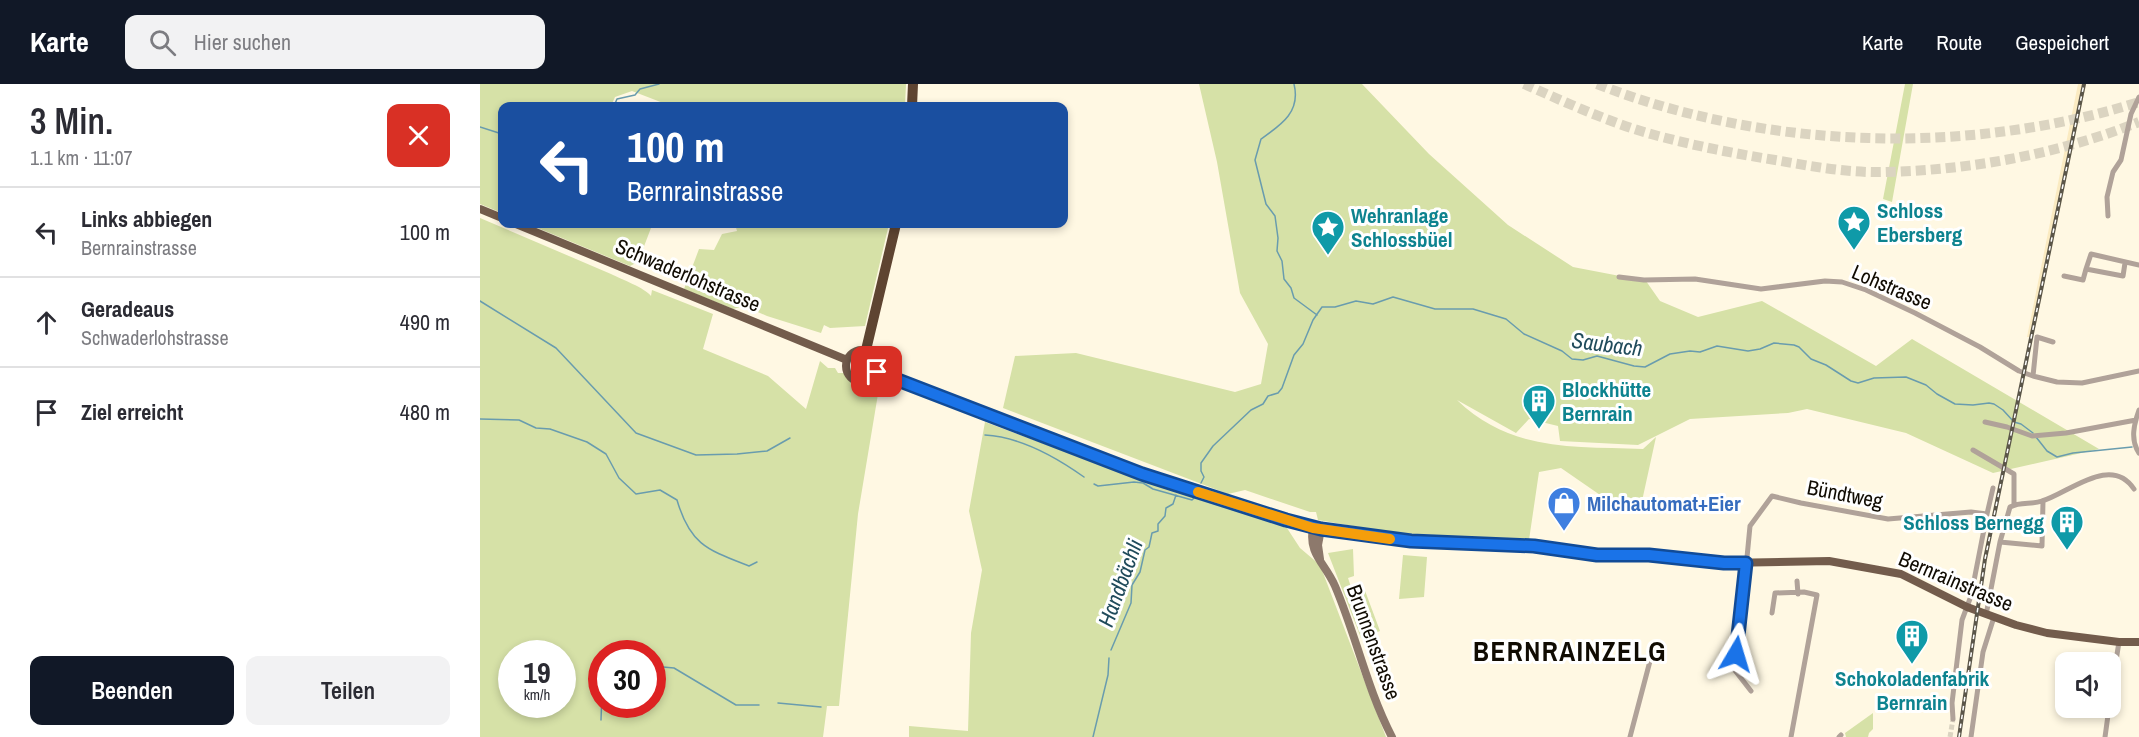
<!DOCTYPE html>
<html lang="de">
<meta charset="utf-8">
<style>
body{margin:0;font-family:"Archivo Narrow",sans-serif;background:#f2f2f3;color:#2b2b33;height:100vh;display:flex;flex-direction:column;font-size:22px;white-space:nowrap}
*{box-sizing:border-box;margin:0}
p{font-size:20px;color:#7c7c81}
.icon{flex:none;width:33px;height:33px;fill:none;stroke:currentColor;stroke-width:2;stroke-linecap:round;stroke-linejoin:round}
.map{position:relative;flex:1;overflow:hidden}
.sheet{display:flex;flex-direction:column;background:#fff;width:480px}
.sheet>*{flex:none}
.guide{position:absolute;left:18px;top:18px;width:570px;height:126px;border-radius:12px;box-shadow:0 3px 9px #0003;background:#1a4fa0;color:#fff;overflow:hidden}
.tools{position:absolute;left:1575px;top:568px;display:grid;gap:12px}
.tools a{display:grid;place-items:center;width:66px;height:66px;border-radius:12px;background:#fff;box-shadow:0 3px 9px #0003;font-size:30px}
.speed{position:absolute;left:18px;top:556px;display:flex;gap:12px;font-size:30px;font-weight:700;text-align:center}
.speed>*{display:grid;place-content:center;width:78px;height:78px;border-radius:50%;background:#fff;box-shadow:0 3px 9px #0003;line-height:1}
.speed small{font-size:15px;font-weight:400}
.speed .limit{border:9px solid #d22;background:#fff;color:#111}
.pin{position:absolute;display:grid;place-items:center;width:51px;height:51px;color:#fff;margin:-26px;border-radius:12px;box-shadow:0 3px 9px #0006}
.me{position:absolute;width:66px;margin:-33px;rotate:7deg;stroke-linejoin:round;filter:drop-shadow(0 0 4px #0008)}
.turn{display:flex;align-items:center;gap:21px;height:126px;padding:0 30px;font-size:27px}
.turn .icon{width:78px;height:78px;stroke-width:2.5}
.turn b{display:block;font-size:42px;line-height:51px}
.round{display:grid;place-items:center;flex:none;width:63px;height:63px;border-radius:12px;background:#f2f2f3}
.headline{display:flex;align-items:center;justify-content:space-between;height:102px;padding:0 30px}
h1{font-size:36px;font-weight:600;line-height:45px}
.button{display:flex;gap:12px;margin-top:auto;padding:12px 30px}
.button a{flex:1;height:69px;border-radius:12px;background:#111827;color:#fff;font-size:24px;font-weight:600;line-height:69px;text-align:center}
.button a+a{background:#f2f2f3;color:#2b2b33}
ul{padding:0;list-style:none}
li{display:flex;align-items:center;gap:18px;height:90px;padding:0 30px;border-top:2px solid #e1e1e2}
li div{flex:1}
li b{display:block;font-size:22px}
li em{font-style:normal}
header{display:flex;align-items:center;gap:36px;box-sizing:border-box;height:84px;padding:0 30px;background:#111827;color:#fff}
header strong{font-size:28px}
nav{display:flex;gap:33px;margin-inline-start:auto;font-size:21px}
.search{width:420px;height:54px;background:#f2f2f3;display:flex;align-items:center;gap:15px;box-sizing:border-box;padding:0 21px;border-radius:12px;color:#7c7c81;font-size:22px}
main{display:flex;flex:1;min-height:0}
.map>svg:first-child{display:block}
.built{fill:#fbebc2}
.green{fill:#d6e1a7;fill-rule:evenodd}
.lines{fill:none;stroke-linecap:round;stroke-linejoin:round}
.stream{stroke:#699cae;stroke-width:1.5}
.minor-tunnel{stroke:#dbd4c1;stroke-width:5;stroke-dasharray:5 2.5;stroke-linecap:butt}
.motorway-tunnel{stroke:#dbd4c1;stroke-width:10;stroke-dasharray:10 5;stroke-linecap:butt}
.minor{stroke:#b0a299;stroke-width:5}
.secondary{stroke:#8d796c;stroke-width:8}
.primary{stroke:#735c4c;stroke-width:8}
.motorway{stroke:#5e4431;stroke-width:10}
.rail-casing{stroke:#5b5649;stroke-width:4}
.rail{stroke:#fff;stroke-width:1.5;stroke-dasharray:4.5;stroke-linecap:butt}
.route-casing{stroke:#114b97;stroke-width:15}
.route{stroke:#1a73e8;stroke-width:10}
.slow{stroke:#f59e0b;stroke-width:10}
.labels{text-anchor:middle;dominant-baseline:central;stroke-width:6;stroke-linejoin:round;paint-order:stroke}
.culture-label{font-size:21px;font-weight:bold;fill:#0d838f;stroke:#fff;text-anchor:start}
.street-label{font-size:21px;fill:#100b02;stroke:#fff}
.shop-label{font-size:21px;font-weight:bold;fill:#366cbe;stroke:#fff;text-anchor:start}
.water-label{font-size:22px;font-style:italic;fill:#204b5b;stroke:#fff}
.district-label{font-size:27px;font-weight:bold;letter-spacing:1.5px;fill:#100b02;stroke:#fff}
</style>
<header>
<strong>Karte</strong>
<div class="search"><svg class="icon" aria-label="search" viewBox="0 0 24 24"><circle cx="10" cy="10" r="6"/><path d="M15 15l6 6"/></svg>Hier suchen</div>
<nav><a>Karte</a><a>Route</a><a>Gespeichert</a></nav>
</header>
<main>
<section class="sheet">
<div class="headline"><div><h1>3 Min.</h1><p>1.1 km · 11:07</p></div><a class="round" style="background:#d93025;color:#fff"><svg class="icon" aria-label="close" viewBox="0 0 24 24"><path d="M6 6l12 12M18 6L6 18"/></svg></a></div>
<ul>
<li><svg class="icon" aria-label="left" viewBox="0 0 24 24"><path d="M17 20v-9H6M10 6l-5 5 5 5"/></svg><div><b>Links abbiegen</b><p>Bernrainstrasse</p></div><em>100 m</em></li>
<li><svg class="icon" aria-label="ahead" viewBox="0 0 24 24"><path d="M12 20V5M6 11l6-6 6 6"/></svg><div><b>Geradeaus</b><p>Schwaderlohstrasse</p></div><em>490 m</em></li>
<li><svg class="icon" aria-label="arrive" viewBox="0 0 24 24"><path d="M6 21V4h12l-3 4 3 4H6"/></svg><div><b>Ziel erreicht</b></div><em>480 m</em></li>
</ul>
<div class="button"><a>Beenden</a><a>Teilen</a></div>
</section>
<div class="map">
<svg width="1659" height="653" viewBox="0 0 1659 653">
<rect width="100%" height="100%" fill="#fff8e3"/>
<path class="built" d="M1598 0H1606L1553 253H1547Z"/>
<path class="green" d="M0 0H426L425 22H191L152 7 135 13 131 22H22V129L0 120Z
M719 0H882L949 70 1028 141 1093 183 1166 197 1180 217 1218 233 1282 217 1396 282 1432 255 1619 365 1513 389 1426 349 1327 325 1308 329 1210 335 1158 361 1080 357 1078 342 1049 335 1036 349 977 316C1031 368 1093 362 1163 365L1176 353 1162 417 1123 413 1081 384 1059 388 1049 456 914 449 838 436 836 428H830L765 406 748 410 523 324 535 272 596 269 755 308 781 300 788 260 760 209 737 78Z
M1425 0H1433L1412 118 1403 115Z
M0 134 131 190C141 195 165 204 171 212L172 206 233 230 223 265 288 292 326 325 340 277 348 284H355L358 289H363L376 300 400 298 378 430 359 622H347L343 653H0ZM32 570H82V621H32ZM122 570H172V621H122Z
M48 140H159L171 144 158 178 150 182Z
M255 140H409L385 242 350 244 344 241 341 249 287 232 264 222 253 225 204 205 219 165 234 166 242 150 257 147Z
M505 338 668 398 805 441 820 464 840 481 906 653H429V642L488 647 491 549 502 486 489 427Z
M873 465 874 492 868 494 872 506 884 504 900 547 881 554 848 469Z
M923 471 947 473 944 513 919 515Z
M1393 629V645L1389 649 1388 653H1366L1365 649Z"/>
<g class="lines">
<path class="stream" d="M814 0C821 28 801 41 781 55L775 76 786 120 795 132 798 154 797 167 802 177 804 195 811 204 814 214 837 231
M134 22 137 15 155 11 160 5 179 0
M0 43 22 50
M0 217 76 264 156 349 216 371 257 370 287 367 310 354
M0 335 39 336 56 344 70 345 107 358 126 370 139 394 156 410 180 406 197 416C210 461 228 466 269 482L277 478
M505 351C541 353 576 373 604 393
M1556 353 1567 367 1577 373 1593 369 1652 363
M721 399 724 393 721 387V379L733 362 771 326 783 320 788 312 798 309 802 304 814 271 823 260 833 236 842 223H855L876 217 893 220 913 213 955 225H993L1026 235 1044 250 1082 267 1092 275 1103 276 1117 272 1154 282 1165 283 1190 270 1210 267 1220 268 1237 262 1268 267 1280 265 1294 259 1314 261 1319 263 1331 275 1346 281 1371 297 1378 299 1394 294 1426 293 1446 301 1457 310 1475 320 1493 321 1509 319 1514 320 1523 326 1534 338 1541 340 1553 349
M614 400 618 402 654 398 663 399 673 405 712 416 714 414
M631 566 651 519 652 501 660 488 665 466 669 463 672 449 678 447V440L685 432 686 424 693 420 696 411
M172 582 194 584 256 621H279
M298 619 341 623
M121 636 122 609
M613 653 628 591 629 574"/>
<path class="minor-tunnel" d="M1470 653 1473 635"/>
<path class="motorway-tunnel" d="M1044 0C1085 18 1128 38 1171 50 1214 62 1257 70 1301 77 1335 83 1370 89 1405 88 1491 86 1579 70 1659 38
M1117 0C1284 66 1488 72 1659 18"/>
<path class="minor" d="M1628 132 1627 113 1633 88 1641 76 1651 30 1659 13
M1645 179 1643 192 1606 185 1611 170 1659 181
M1584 192 1603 196 1606 185
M1139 193 1164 196 1215 195 1281 205 1345 197 1362 198 1386 206 1435 229 1500 263 1539 287 1553 292 1577 298 1602 299 1659 287
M1553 292 1557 253 1573 258
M1659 326C1654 340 1650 356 1659 369
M1505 338 1527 343 1552 352 1586 349 1656 336
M1493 366 1534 390V421
M1507 430 1513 404
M1520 458 1562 462 1563 417
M1317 497 1318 510
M1292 529 1295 509 1324 508 1337 511 1311 653
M1506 531 1520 458 1530 423C1541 417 1551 421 1562 417 1589 409 1631 370 1654 405
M1271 607 1250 580 1256 570 1259 557 1270 442 1292 412 1321 419 1408 435 1491 428 1507 430 1491 512 1482 536 1472 619 1473 635
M1630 614 1639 558
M1150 653 1170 577
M1359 653 1361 651
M1491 653 1503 568 1514 533
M1625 653 1629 624"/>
<path class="secondary" d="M833 444C828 470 845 479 855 502 876 551 887 605 912 653
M840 475 838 461 841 445"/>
<path class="primary" d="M0 125 22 134
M36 140 367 276
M366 282a16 16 0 1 1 32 0a16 16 0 1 1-32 0Z
M397 288 662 390 841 445 931 457 1055 462 1117 471H1169L1244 479 1349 477 1421 490 1487 523 1536 541 1567 549 1639 558H1659"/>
<path class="motorway" d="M432 22 433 0
M386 266 416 140"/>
<g class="rail-casing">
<path id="rail" d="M1479 653 1505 475 1604 0"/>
</g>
<use href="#rail" class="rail"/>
</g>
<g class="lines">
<g class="route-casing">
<path id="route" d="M397 288 662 390 806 436 841 445 931 457 1054 462 1117 471H1169L1244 479H1266L1256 570"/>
</g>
<use href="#route" class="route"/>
<path class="slow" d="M718 408 833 444 910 455"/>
</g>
<defs>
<g id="sight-pin" transform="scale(1.725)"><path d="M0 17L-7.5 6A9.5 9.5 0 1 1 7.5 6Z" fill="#0f9aa8" stroke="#fff"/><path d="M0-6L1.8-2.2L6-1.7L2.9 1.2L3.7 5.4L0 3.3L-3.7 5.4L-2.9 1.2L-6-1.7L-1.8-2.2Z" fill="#fff"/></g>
<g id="building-pin" transform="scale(1.725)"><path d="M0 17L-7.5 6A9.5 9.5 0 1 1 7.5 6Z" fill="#0f9aa8" stroke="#fff"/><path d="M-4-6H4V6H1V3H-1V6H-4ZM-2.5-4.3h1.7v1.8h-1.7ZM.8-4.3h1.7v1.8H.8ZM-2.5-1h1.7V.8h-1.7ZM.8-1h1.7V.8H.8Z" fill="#fff"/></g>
<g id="shop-pin" transform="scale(1.725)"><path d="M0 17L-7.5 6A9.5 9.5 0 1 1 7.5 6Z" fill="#3f7fe0" stroke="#fff"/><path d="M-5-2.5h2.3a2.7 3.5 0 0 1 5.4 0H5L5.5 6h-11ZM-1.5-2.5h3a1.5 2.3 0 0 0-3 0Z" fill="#fff"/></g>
</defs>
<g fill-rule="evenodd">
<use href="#sight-pin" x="1374" y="138"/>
<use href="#sight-pin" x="848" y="143"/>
<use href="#building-pin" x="1059" y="317"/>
<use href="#shop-pin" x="1084" y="419"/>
<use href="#building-pin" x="1587" y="438"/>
<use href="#building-pin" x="1432" y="552"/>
</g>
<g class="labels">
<g class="culture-label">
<text x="1397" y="126">Schloss<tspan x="1397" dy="24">Ebersberg</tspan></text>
<text x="871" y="131">Wehranlage<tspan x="871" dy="24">Schlossbüel</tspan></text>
<text x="1082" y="305">Blockhütte<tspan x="1082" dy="24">Bernrain</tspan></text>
<text x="1564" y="438" text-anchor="end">Schloss Bernegg</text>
<text x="1432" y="594" text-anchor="middle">Schokoladenfabrik<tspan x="1432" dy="24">Bernrain</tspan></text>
</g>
<g class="street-label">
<text transform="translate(208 191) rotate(23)">Schwaderlohstrasse</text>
<text transform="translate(1412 203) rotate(23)">Lohstrasse</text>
<text transform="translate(1365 410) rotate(11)">Bündtweg</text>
<text transform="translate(1476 497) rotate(23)">Bernrainstrasse</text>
<text transform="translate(894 558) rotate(70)">Brunnenstrasse</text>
</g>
<g class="shop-label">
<text x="1107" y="419">Milchautomat+Eier</text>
</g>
<g class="water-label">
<text transform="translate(1127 260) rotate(7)">Saubach</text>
<text transform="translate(640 499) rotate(-70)">Handbächli</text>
</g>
<g class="district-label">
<text x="1090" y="567">BERNRAINZELG</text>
</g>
</g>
</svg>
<div class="tools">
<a><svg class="icon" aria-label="sound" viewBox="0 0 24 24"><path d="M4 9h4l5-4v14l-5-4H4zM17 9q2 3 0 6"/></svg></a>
</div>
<div class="speed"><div>19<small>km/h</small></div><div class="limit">30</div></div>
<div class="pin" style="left:397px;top:288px;background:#d93025"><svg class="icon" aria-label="arrive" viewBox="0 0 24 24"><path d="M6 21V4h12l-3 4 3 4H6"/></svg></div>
<svg class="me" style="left:1256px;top:570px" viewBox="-20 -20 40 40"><path d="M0-17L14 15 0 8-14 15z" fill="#1a73e8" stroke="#fff" stroke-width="4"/></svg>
<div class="guide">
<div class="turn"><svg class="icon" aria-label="left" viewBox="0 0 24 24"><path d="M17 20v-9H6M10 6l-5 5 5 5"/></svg><div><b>100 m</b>Bernrainstrasse</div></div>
</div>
</div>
</main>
